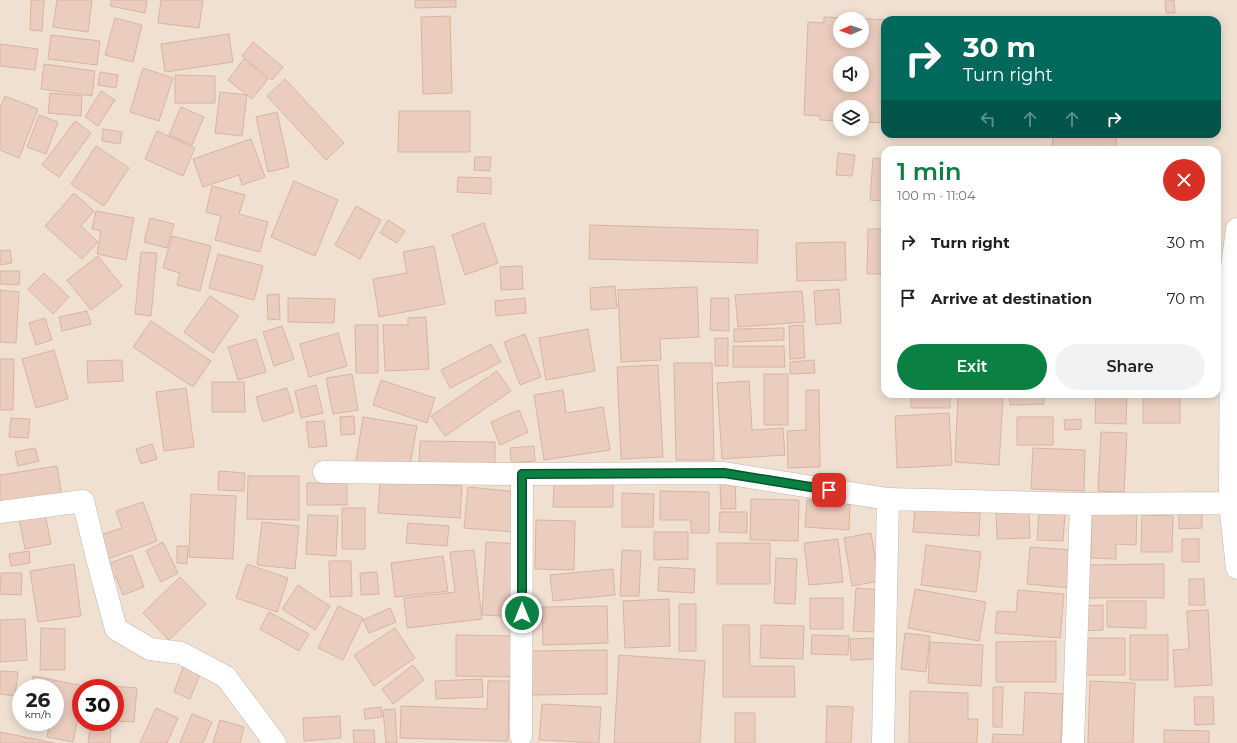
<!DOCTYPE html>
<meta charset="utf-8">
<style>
body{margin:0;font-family:Montserrat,sans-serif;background:#f2f2f2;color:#202124;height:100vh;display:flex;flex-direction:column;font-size:15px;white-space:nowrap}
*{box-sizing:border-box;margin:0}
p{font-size:13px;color:#757577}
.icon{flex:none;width:22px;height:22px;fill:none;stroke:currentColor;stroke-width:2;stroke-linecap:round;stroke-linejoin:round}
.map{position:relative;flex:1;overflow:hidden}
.drawer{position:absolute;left:881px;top:146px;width:340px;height:252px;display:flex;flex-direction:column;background:#fff;border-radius:12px;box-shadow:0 2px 10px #0003}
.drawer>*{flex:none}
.top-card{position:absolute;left:881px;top:16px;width:340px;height:122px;border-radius:12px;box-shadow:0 2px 10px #0003;background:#00695c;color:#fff;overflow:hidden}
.needle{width:26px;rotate:268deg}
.tools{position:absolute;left:833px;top:12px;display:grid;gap:8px}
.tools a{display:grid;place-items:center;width:36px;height:36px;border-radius:50%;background:#fff;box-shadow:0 2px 10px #0003;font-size:20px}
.speed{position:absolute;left:12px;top:679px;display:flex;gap:8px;font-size:20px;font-weight:700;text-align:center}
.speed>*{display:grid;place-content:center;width:52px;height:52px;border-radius:50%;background:#fff;box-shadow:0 2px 10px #0003;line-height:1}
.speed small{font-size:10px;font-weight:400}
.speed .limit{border:6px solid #d22;background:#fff;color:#111}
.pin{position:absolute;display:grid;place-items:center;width:34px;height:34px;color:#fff;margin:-17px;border-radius:8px;box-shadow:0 2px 6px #0006}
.me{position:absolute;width:44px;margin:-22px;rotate:0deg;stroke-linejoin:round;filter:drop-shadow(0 0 3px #0008)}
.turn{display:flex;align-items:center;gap:14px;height:84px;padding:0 16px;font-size:18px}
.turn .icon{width:52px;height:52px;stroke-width:2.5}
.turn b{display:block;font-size:28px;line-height:34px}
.lanes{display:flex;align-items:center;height:38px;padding:0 16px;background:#0003;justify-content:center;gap:20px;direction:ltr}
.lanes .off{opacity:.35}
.round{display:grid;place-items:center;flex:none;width:42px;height:42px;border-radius:21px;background:#f2f2f2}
.headline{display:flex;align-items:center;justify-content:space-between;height:68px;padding:0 16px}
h1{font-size:24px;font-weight:600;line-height:30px;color:#0b8043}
.action{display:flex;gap:8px;margin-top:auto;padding:8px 16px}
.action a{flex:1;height:46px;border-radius:24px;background:#0b8043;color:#fff;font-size:16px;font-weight:600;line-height:46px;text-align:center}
.action a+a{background:#f2f2f2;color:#202124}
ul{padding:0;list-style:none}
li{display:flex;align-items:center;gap:12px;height:56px;padding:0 16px}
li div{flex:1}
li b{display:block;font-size:15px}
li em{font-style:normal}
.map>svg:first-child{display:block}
.residential{fill:#efe0d2;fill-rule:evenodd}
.building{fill:#eacdbe;stroke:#dab3a1;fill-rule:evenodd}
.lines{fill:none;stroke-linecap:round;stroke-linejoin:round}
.minor-casing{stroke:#c7b6ab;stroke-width:23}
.minor{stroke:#fff;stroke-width:22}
.route-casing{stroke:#07532c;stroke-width:10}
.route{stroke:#0b8043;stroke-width:7}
</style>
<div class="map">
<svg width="1237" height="743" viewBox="0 0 1237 743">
<rect width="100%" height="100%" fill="#f8eee3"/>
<path class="residential" d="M0 0H1237V743H0ZM840 19H862V41H840ZM885 20H1217V134H885ZM840 63H862V85H840ZM840 107H862V129H840ZM885 150H1217V394H885ZM21 688H55V722H21ZM81 688H115V722H81Z"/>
<path class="building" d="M31 0H44L42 31 30 30Z
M57 0H92L88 32 53 27Z
M111 0H147L145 13 110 6Z
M161 0H203L199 28 158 23Z
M415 0H456V7L415 8Z
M1165 0H1174L1175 13H1166Z
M450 16 452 93 423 94 421 17Z
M824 17 892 20H885V123L862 122V107H840V121L820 120V116L804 115 808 22 824 23ZM840 19H862V41H840ZM840 63H862V85H840Z
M115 18 142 25 133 62 105 55Z
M229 34 233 62 165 72 161 44Z
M51 35 100 41 97 65 48 59Z
M253 42 283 67 272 80 242 56Z
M0 44 38 49 35 70 0 66Z
M244 59 268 79 252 99 228 80Z
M44 64 95 71 92 96 41 89Z
M143 68 173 78 159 121 130 112Z
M100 72 118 75 116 88 98 85Z
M175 75 215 76V103H175Z
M285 79 344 143 326 160 267 96Z
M101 91 115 100 98 126 85 117Z
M220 92 247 95 242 136 215 133Z
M50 93 82 96 81 116 48 113Z
M5 96 38 109 19 158 0 150V108Z
M181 107 204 117 192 145 169 135Z
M399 111H470V152H398Z
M277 112 289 167 268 172 256 117Z
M39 115 58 122 46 154 27 147Z
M75 121 91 133 59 177 42 165Z
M103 129 122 132 120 144 102 141Z
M157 131 195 148 183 176 145 159Z
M1053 134H1117L1115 150H1052Z
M251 139 265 177 242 185 239 175 203 187 193 159Z
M96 146 129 168 104 206 71 184Z
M900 148 932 150H900Z
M838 153 855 155 852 176 836 175Z
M475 157H491L490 171 474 170Z
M873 158 885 159V201L870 200Z
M458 177 491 178V194L457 192Z
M294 181 338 200 315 256 271 237Z
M212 186 245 195 239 214 268 222 260 252 215 240 221 216 206 212Z
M74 193 94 211 81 226 98 242 82 259 45 226Z
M356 206 381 220 360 259 335 245Z
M96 211 134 218 126 260 97 254 101 231 92 229Z
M150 218 174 224 167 248 144 242Z
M388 220 405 231 397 243 380 233Z
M484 223 498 263 465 275 452 235Z
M590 225 758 230 757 263 589 259Z
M868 229H885V274H867Z
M172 236 211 246 200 291 177 285 180 273 163 268Z
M845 242 846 280 797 281 796 243Z
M434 246 445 304 379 317 373 279 407 273 403 252Z
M10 250 12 263 0 265V251Z
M141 252 157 253 151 316 135 314Z
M218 254 263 266 254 300 209 288Z
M98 256 122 286 91 310 67 280Z
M522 266 523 289 501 290 500 267Z
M0 271H20L19 285 0 284Z
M44 273 69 297 53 314 28 289Z
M615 286 617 308 591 310 590 288Z
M697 287 699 337 660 339 661 360 621 362 618 290Z
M839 289 841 323 816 325 814 291Z
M0 290 19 292 16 343 0 342Z
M802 291 805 322 738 327 735 295Z
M279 294 280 319 268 320 267 295Z
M210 296 239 316 213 353 184 332Z
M288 298 335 299 334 323 288 322Z
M525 298 526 313 496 316 495 301Z
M711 298H729V331L710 330Z
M87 311 91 324 62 331 59 317Z
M426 317 429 369 385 371 383 325H408V318Z
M45 318 52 340 36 345 29 323Z
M151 321 211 361 193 387 133 347Z
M355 325H378V373H356Z
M803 325 805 358 790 359 789 326Z
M282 326 294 359 274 366 263 332Z
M784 328V340L734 342V329Z
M588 329 595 371 546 380 539 338Z
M338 333 347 366 309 377 300 344Z
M525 334 541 377 520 385 504 342Z
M715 338H728V366H715Z
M256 339 266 372 238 380 228 347Z
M491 344 501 362 450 388 441 370Z
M733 346H784L785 367H733Z
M54 350 68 399 36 408 22 359Z
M0 359H14L13 410H0Z
M122 360 123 381 88 383 87 361Z
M814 360 815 373 790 374V362Z
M674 363H712L714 460H676Z
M658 365 663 457 621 459 617 367Z
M497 371 511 391 445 436 431 416Z
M352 374 358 410 333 414 326 378Z
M764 374H788V425H764Z
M381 380 435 398 427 423 373 405Z
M749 381 752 430 783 428 785 455 722 459 717 383Z
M212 382H244L245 412H212Z
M316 385 323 413 301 418 295 391Z
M186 388 194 447 164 451 156 392Z
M287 388 294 412 263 422 256 397Z
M563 390 566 413 603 407 610 450 544 460 534 395Z
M806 390H819L820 467 788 468 787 431 806 430Z
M911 394H950V408H911Z
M972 394H987V396L1003 397 999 465 955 462 958 395H972Z
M1009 394H1044V404L1010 405Z
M1096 394H1127L1126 424 1095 423Z
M1143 394H1180V423H1143Z
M519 410 528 432 500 445 491 422Z
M949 413 952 465 897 468 895 416Z
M354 416 355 434 341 435 340 417Z
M363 417 417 426 409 470 356 461Z
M1017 417H1053V445H1017Z
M11 418 30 419 28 438 9 437Z
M1081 419V429L1065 430 1064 420Z
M324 421 327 446 309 448 306 422Z
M1101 432 1127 433 1124 492 1098 491Z
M420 441 495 442V465L419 464Z
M152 444 157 459 141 464 136 449Z
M534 446 535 461 511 463 510 448Z
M35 448 39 461 18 466 15 452Z
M1033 448 1085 450 1084 491 1031 489Z
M57 466 62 498 0 508V475Z
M219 471 245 473 244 491 218 490Z
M248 476H299V520L247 519Z
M380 481 462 486 460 518 378 513Z
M720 482H735L736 509H721Z
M307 483H347V505H307Z
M554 484H613V507H553Z
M468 487 518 492 514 532 464 528Z
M660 491 709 492V533H691V520H660Z
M622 493 654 494 653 527H622Z
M191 494 236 496 233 559 189 557Z
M751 499 799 500 798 541 750 540Z
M807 500 850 504 849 530 805 527Z
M143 502 157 541 108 559 100 535 122 528 116 511Z
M44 508 51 544 25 549 18 513Z
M342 508H365V549H342Z
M915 509 980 513 979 536 913 532Z
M996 510H1029L1030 538 997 539Z
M1179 510H1202V528L1179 529Z
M1092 511 1137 512 1136 545 1116 544V559L1091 558Z
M720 512H747V533L719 532Z
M1039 512 1065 514 1063 541 1037 540Z
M308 515 338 516 336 556 306 554Z
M1142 515 1173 516 1172 552H1141Z
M536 520 575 521 574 570 535 569Z
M262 522 299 526 295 569 257 565Z
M408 523 449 526 447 546 406 543Z
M654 532H688V559L654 560Z
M871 533 879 581 852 586 844 538Z
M838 539 843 582 809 585 804 543Z
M1182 539H1199V562H1182Z
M163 542 178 573 161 582 146 551Z
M486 542 522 544 518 617 482 615Z
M717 543H770V584H717Z
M926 545 981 552 976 592 921 585Z
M177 546H188L187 564 177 563Z
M1030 547 1073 550 1070 588 1027 584Z
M474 550 482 619 407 628 404 598 455 592 450 552Z
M622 550 641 551 639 596H620Z
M29 551 30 563 11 566 9 554Z
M132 555 144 587 123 595 116 577 109 579 104 565Z
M443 556 448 591 395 597 391 563Z
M776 558 797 559 795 604 774 603Z
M329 561H351L352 596 330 597Z
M74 564 81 616 38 622 30 571Z
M247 564 288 578 277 612 236 598Z
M1164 564V598H1086V565Z
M659 567 695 569 694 593 658 591Z
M613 569 615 595 553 601 550 575Z
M377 572 379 594 361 595 360 573Z
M1 573H22L21 595 0 594Z
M180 577 206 604 169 640 143 613Z
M1189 579H1204L1205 605H1189Z
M298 585 330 606 315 630 282 609Z
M856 588 880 590 877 632 853 631Z
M915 589 986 602 979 641 908 628Z
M1018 590 1064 594 1060 638 995 633 997 611 1016 612Z
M810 598H843V629H810Z
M669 599 670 646 625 648 623 601Z
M1107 601H1146V628L1107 627Z
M679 604H696V651H679Z
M1103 605V630L1080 631 1079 606Z
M338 606 363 618 343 660 318 648Z
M607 606 608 643 543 645 542 607Z
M390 608 396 622 369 633 363 620Z
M1208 610 1212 685 1175 687 1173 650 1189 649 1187 611Z
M269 612 309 634 299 651 260 629Z
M25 619 27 660 0 662V620Z
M723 625H749L750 666H794L795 697H723Z
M761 625 804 626 803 659 760 658Z
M41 628 65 629V670H40Z
M395 628 415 658 374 686 354 655Z
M905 633 930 636 926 672 901 669Z
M456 635 515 636 514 677 456 676Z
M812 635 849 636 848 655 811 654Z
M1130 635H1168V680H1130Z
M874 638V659L851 660 850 639Z
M1079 638H1125V675H1079Z
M1056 641V682H996V642Z
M930 642 983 645 981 686 928 683Z
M607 650V694L532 695 531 651Z
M619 655 705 661 700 743H614Z
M184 665 201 672 190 699 174 692Z
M413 665 424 680 393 704 382 689Z
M0 671 18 672 15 696 0 694Z
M33 676 84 686V688H81V702L73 742 47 737 50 722H55V688H31Z
M482 679 483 697 436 699 435 681Z
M488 681H509L508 741 400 738 401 706 487 709Z
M1090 681 1135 683 1133 743H1088Z
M100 685 137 688 134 722 115 721V688H100Z
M993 687H1003L1002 727H993Z
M910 691 968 693V719H978L977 743H909Z
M1025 692 1063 694 1061 743H992L993 734 1023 735Z
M1194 697H1213L1214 724 1195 725Z
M542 704 601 707 599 743 539 740Z
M827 706 853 707 851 743H826Z
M381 707 382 717 365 719 364 709Z
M156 708 178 718 167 743H140Z
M395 709 397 743H386L383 710Z
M735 713H755V743H735Z
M192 714 212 722 203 743H180Z
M340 716 341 738 304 741 303 718Z
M220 720 244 727 240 743H213Z
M90 727 111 729 110 743H88Z
M353 730H374L375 743H354Z
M1164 730 1209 731V743H1164Z
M0 732 54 743H0Z"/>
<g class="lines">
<g class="minor-casing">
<path id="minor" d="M1237 229 1231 274 1230 503 1237 568
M324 472 522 474 724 473 888 499 1081 504 1230 503
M0 512 83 501 98 562 116 629 150 649 181 653 226 677 275 743
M521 736 522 474
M883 743 888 499
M1073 743 1081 504"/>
</g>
<use href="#minor" class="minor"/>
</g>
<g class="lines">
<g class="route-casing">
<path id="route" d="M522 613V474L724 473 829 490"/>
</g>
<use href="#route" class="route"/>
</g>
</svg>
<div class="tools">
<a><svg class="needle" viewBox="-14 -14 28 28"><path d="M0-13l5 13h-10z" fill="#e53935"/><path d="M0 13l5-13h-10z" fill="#757577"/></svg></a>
<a><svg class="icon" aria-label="sound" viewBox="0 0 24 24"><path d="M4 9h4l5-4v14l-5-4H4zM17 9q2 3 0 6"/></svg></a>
<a><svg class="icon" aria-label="layers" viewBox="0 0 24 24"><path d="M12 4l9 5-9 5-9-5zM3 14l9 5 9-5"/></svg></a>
</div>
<div class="speed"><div>26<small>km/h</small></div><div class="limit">30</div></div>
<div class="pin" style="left:829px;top:490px;background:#d93025"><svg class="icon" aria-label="arrive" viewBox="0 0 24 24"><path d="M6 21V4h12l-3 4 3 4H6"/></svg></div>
<svg class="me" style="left:522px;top:613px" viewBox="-20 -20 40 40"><circle r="17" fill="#0b8043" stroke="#fff" stroke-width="3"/><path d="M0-11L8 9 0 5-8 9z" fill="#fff"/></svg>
<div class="top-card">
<div class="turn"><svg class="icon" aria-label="right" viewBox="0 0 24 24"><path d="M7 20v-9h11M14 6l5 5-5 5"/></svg><div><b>30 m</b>Turn right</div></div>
<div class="lanes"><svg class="icon off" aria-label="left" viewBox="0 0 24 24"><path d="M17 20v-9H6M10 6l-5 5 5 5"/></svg><svg class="icon off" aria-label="ahead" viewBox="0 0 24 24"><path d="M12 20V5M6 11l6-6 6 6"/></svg><svg class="icon off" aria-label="ahead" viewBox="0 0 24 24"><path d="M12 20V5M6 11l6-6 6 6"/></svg><svg class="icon" aria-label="right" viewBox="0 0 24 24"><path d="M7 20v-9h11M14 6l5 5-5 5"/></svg></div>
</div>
<section class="drawer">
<div class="headline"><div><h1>1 min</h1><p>100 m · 11:04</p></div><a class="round" style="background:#d93025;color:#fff"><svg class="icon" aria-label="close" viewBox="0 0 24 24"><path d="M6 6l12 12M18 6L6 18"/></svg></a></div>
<ul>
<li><svg class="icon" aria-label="right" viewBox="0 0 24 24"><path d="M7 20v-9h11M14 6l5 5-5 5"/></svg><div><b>Turn right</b></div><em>30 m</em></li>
<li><svg class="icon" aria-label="arrive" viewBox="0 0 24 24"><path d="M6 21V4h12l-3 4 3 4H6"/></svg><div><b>Arrive at destination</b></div><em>70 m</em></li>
</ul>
<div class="action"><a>Exit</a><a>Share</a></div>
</section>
</div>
